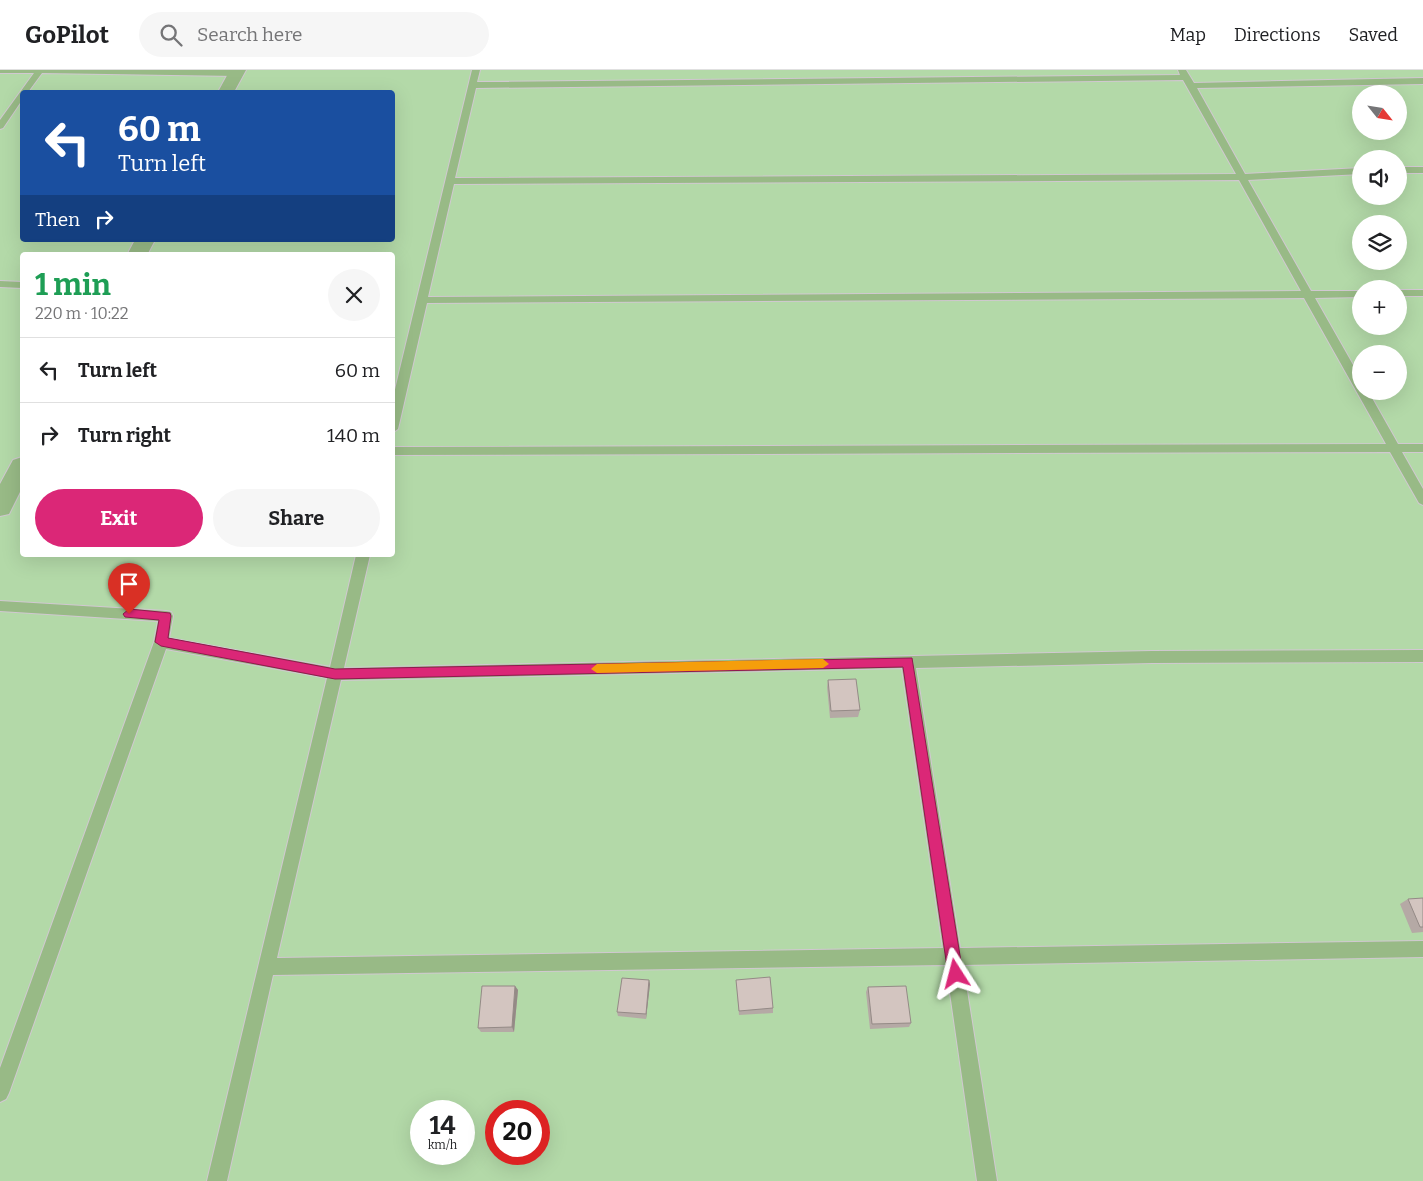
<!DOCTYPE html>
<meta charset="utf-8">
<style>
body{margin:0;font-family:Bitter,serif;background:#f6f6f6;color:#202124;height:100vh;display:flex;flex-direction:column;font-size:19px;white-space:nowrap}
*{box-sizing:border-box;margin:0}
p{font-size:16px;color:#757577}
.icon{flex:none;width:28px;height:28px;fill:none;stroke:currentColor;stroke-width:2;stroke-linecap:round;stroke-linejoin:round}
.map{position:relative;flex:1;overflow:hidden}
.sheet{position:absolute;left:20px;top:182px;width:375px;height:305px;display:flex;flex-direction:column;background:#fff;border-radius:5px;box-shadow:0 5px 20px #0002}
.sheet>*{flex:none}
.guide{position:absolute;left:20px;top:20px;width:375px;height:152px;border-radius:5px;box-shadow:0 5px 20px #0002;background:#1a4fa0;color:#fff;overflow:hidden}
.needle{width:32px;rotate:120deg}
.buttons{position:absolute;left:1352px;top:15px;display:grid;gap:10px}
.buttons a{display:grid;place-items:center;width:55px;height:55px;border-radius:50%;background:#fff;box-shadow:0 5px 20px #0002;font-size:25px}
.speed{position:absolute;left:410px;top:1030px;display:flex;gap:10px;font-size:25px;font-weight:700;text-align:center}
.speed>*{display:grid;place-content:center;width:65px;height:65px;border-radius:50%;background:#fff;box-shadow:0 5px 20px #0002;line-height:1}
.speed small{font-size:12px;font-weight:400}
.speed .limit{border:8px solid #d22;background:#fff;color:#111}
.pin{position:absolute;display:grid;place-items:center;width:42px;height:42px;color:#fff;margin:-51px -21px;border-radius:50% 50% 50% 0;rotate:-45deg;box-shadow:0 0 5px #0007}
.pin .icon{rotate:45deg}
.me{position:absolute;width:55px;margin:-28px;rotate:351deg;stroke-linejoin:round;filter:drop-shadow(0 0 4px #0008)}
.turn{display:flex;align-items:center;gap:18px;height:105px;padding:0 15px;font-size:22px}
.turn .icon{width:65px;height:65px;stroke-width:2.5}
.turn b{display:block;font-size:35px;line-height:42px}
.then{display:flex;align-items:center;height:48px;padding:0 15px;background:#0003;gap:10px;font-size:19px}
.round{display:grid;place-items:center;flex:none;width:52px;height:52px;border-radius:26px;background:#f6f6f6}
.summary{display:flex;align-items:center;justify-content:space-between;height:85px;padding:0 15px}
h1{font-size:30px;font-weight:700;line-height:38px;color:#1e9e55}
.action{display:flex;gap:10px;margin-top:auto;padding:10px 15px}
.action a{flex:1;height:58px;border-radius:30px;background:#db2777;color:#fff;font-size:20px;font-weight:700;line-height:58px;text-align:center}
.action a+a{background:#f6f6f6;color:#202124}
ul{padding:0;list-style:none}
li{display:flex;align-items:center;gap:15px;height:65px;padding:0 15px;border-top:1px solid #e0e0e0}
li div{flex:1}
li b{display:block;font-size:19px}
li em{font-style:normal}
header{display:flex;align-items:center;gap:30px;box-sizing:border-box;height:70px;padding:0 25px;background:#fff;border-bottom:1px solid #e0e0e0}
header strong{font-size:24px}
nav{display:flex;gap:28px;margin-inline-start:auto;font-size:18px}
.search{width:350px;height:45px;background:#f6f6f6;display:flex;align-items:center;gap:12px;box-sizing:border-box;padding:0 18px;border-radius:28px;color:#757577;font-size:19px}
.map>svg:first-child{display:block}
.green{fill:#b3d9a8;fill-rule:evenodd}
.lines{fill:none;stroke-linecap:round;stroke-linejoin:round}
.lane-casing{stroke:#d1c8d1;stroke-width:2}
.street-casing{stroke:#d1c8d1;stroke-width:2}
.lane{fill:#98ba86;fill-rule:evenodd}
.street{fill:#98ba86;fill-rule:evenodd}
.wall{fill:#b5a9a5}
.shaded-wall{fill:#948a86}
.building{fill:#d3c5c0;stroke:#948a86}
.route{fill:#db2777;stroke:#8e194d}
.slow{fill:#f59e0b}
</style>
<header>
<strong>GoPilot</strong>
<div class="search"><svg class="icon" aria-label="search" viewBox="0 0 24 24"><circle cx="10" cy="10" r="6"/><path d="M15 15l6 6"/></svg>Search here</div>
<nav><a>Map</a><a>Directions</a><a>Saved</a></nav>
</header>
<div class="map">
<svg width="1423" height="1111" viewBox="0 0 1423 1111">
<rect width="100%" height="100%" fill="#f4eaf4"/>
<path class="green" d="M0 0H1423V1111H0ZM22 22H392V170H22ZM1361 24H1399V61H1361ZM1361 89H1399V126H1361ZM1361 154H1399V191H1361ZM22 185H392V485H22ZM1361 219H1399V256H1361ZM1361 284H1399V321H1361ZM421 1041H464V1084H421ZM496 1041H539V1084H496Z"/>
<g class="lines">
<g class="lane-casing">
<path id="lane" d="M0 0H236L240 3 236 6 42 3 28 22H22V30L3 58 0 59V50L34 3H0Z
M472 0H480L477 12 1180 5 1178 0H1186L1194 13 1423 8V14L1197 18 1245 104 1361 98V104L1248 110 1311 221H1361V227L1315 228 1361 309V321H1368L1398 374H1423V382H1402L1423 419V435L1419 433 1390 382 392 385V377L1386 374 1304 228 427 233 398 359 392 363V332ZM1183 10 1236 104 455 108 476 18ZM1239 110 1301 221 428 227 454 114Z
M1399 97H1423V103H1399Z
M0 211 22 212V218L0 217Z
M1399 220H1423V226H1399Z
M356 485H370L344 598 1152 581 1423 580V592L1152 593 916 598 960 878 1423 871V887L963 895 997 1111H977L946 895 273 905 227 1111H207L327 608 166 579 9 1023 6 1029 0 1032V998L154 572 158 551 0 541V531L166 541 171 542 173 546 169 568 330 597ZM902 598 943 878 277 888 341 610Z"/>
</g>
<g class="street-casing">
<path id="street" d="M230 0H246L234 22H218Z
M135 170H155L147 185H127Z
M22 387V418L9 444 0 446V414L13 390Z"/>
</g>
<use href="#lane" class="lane"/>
<use href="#street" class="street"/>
</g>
<path class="wall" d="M828 610 860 640 858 647 830 648 827 617Z
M1423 828V862L1412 863 1400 834 1408 829Z
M649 910 650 914 646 949 618 946 617 942Z
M736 910 773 938V943L739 945Z
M515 916 518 920 514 962H481L478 958Z
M868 917 911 953 909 957 870 959 866 922Z"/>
<path class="shaded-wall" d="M649 910 650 914 646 949V944Z
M515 916 518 920 514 962 512 957Z"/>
<path class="building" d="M856 609 860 640 831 641 828 610Z
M1423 828V857H1420L1408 829Z
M770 907 773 938 739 941 736 910Z
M622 908 649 910 646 944 617 942Z
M482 916H515L512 957 478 958Z
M906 916 911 953 872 954 868 917Z"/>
<path class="route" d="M129 539 170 543 171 546 168 568 335 599 912 588 963 904 960 909 956 911 951 909 948 904 903 597 335 609 161 576 155 572 159 550 125 547 123 544Z"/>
<path class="slow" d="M823 589 829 594 823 598 597 603 591 599 597 594Z"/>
</svg>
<div class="buttons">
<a><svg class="needle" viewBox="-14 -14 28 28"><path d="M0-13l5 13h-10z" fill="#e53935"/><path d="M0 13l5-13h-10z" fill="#757577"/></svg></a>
<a><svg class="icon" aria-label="sound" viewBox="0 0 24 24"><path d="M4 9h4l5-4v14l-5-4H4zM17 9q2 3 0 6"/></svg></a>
<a><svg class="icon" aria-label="layers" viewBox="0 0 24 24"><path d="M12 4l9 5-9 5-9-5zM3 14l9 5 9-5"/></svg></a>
<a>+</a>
<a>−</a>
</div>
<div class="speed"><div>14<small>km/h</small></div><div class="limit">20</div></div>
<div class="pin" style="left:129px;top:544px;background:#d93025"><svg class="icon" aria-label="arrive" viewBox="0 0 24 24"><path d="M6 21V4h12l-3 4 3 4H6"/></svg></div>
<svg class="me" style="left:956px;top:904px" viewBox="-20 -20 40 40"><path d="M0-17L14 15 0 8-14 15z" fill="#db2777" stroke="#fff" stroke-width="4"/></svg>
<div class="guide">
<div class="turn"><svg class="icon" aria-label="left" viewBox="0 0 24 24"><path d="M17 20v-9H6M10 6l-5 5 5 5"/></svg><div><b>60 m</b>Turn left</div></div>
<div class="then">Then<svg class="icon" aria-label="right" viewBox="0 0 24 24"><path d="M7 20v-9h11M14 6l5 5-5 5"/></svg></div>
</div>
<section class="sheet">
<div class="summary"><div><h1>1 min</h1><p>220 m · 10:22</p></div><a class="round"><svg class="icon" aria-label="close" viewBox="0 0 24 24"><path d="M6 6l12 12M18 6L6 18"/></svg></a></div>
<ul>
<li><svg class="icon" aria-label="left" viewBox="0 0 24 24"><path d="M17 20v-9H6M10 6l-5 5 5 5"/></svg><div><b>Turn left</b></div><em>60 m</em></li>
<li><svg class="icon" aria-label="right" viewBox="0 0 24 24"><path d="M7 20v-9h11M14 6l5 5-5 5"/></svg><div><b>Turn right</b></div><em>140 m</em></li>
</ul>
<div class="action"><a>Exit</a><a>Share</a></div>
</section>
</div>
